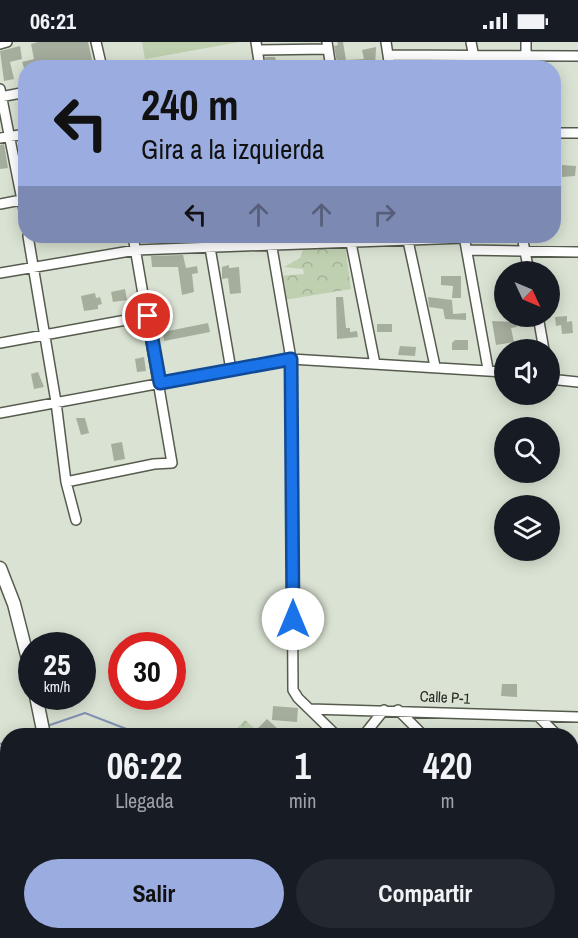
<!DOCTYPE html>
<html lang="es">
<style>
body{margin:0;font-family:"Archivo Narrow",sans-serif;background:#242831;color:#f1f3f6;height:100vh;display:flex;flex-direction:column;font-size:22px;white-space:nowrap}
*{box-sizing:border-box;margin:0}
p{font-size:20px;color:#9ea1a6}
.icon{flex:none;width:33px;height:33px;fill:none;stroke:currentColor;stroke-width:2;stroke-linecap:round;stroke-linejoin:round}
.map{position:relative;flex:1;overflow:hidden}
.details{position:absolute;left:0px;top:686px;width:579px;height:212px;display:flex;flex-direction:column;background:#171b24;border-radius:24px 24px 0 0;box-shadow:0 3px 15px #0003}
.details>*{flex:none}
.guide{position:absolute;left:18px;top:18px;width:543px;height:183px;border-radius:24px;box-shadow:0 3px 15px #0003;background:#9bace0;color:#111;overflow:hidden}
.needle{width:39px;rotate:134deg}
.controls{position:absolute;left:494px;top:219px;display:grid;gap:12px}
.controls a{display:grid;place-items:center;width:66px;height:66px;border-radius:50%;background:#171b24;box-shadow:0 3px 15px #0003;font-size:30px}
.speed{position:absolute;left:18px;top:590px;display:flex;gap:12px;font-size:30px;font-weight:700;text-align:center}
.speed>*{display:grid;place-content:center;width:78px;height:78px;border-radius:50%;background:#171b24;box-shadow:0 3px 15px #0003;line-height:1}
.speed small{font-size:15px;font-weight:400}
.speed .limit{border:9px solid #d22;background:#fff;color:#111}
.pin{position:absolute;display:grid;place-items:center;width:51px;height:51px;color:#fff;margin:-26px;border:3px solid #fff;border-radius:50%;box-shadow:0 2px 6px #0007}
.me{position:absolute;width:66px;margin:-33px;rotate:0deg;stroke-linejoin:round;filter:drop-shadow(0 0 4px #0008)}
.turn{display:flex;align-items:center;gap:21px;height:126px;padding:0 24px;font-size:27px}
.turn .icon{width:78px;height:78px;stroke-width:2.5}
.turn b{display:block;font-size:42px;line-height:51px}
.lanes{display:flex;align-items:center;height:57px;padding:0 24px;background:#0003;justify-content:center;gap:30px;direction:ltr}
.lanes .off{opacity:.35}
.eta{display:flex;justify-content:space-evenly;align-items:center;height:102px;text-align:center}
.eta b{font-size:36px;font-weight:800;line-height:42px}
.button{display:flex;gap:12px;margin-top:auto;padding:12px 24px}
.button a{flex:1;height:69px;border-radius:36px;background:#9bace0;color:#111;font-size:24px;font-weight:800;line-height:69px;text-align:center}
.button a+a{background:#242831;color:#f1f3f6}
.status{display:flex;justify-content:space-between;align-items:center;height:42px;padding:0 30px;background:#171b24;direction:ltr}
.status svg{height:16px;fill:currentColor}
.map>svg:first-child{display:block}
.forest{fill:url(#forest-crowns)}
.garden{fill:#bfd0b0}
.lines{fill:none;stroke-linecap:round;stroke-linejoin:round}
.stream{stroke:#8291b3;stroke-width:2}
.building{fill:#a5ad9d}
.minor-casing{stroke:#555c4e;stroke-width:12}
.secondary-casing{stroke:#555c4e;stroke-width:15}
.minor{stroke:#fff;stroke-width:9}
.secondary{stroke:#fff;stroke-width:12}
.route-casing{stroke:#114b97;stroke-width:15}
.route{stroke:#1a73e8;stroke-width:10}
.labels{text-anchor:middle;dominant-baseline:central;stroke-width:4.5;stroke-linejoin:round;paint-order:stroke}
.street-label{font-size:15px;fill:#262923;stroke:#dae3d3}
</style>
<div class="status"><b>06:21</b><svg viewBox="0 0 49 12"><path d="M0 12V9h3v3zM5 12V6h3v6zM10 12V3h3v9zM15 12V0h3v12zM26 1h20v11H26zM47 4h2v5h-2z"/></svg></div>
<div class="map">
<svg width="578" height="896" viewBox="0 0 578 896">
<defs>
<pattern id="forest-crowns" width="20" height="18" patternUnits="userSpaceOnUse" patternTransform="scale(1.5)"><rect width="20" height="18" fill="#bfd0b0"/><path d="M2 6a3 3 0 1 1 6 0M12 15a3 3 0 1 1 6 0" fill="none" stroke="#a4b397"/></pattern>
</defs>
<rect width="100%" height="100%" fill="#dae3d3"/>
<path class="forest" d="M345 202 351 247 284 258 285 242 278 234 304 232 303 227 284 225 300 216 303 208 299 205Z
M245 678 262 693H230Z"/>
<path class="garden" d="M142 0H240L145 17Z"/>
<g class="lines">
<path class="stream" d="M47 684 85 671 142 693
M24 693 39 686
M0 702 8 699
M397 890 410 896"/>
</g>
<path class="building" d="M38 0H88L93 22 78 26H71L70 23 58 26H24L22 20 34 17 31 2Z
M337 0H343L346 18 364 17 362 8 376 5 375 26H338L334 4 338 3Z
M20 4 22 17 10 20 14 37 4 39 0 9Z
M265 15H275L278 26H267Z
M554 98H560L558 120 554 119Z
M4 102 8 126 0 127V103Z
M562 123 576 124 575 134 562 135Z
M183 213 186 226 197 224 198 231 192 232 194 250 182 253 178 225H152L151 214Z
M229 223V226L239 225 241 251 230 252 228 236 222 237V225Z
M441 234H461V256H452L453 244 441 243Z
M125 247 127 258 113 260 111 250Z
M95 251 96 256 100 255 102 262 98 263V267L84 269 81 254Z
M336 255H343L346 286H350V290L357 289 358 295 337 297Z
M428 255 452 258 453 272 466 271V278L445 277 443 267 429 265Z
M567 274V280L572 279 573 291 562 292 561 283 556 284 555 275Z
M492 279 515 280 517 285 511 286 514 300 496 303Z
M208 281 210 290 164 299 163 290Z
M377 282H392V290H377Z
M455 298H468V308H452V301Z
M400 304 416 305 415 314 398 313Z
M144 315 146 329 137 330 135 317Z
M38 330 44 345 34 347 31 332Z
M76 376H85L89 391 81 393Z
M122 400 125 417 114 419 111 402Z
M502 642H517V655L501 654Z
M273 664 298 666 297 680 272 678Z
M267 677 277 686 270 693H264L257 687Z"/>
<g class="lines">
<g class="minor-casing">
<path id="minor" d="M96 0 102 26
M256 0 260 26
M327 0 331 26
M386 0 390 26
M471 0 476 26
M0 2 7 0
M258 8 328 7
M526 12V0
M388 13 578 14
M0 47 26 178
M0 55 26 50
M554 91H578
M0 96 26 92
M0 162 26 157
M28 194 56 360 66 440 154 422 172 421 133 194
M208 194 231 328
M270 194 291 317 293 648 298 656 336 693
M407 194 435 324
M464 194 488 327
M522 194 529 230
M350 196 375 322
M467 208 578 210
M0 231 136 208 464 196
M538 274 544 308
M0 301 148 274
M549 337 578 340
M0 371 291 317 504 330
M66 440 76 478
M310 667 578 675
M398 668 423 693
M538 674 557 693
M364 693 384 668
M572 707 578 713
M0 747 8 782
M0 794 8 797
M0 813 8 811
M572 841 578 848
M0 857 8 855
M164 890 175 896
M260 890 270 896
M457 890 464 896
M539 890 545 896
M24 896 51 890"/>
</g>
<g class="secondary-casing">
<path id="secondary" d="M0 526 14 562 32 633
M36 654 44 693
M83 890 84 896
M92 890 93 896"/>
</g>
<use href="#minor" class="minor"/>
<use href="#secondary" class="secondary"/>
</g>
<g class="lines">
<g class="route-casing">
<path id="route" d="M148 274 160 341 291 317 293 577"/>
</g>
<use href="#route" class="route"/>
</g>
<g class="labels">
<g class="street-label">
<text transform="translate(445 655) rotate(3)">Calle P-1</text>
</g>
</g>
</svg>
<div class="controls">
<a><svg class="needle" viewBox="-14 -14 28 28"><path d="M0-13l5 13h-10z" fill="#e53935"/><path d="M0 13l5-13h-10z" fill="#9ea1a6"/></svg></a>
<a><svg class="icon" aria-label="sound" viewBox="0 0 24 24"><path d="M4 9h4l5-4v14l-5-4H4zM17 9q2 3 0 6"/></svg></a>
<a><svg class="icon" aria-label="search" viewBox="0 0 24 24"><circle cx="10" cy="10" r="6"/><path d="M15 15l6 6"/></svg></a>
<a><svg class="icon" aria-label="layers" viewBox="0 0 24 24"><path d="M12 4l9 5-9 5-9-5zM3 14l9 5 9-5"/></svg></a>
</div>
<div class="speed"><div>25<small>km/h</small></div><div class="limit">30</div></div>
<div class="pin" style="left:148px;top:274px;background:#d93025"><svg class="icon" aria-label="arrive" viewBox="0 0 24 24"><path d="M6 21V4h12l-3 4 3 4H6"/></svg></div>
<svg class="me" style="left:293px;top:577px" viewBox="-20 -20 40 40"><circle r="19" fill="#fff"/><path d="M0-13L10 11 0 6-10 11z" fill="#1a73e8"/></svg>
<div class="guide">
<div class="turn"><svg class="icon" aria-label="left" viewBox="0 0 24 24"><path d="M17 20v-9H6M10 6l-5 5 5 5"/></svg><div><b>240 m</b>Gira a la izquierda</div></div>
<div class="lanes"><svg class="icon" aria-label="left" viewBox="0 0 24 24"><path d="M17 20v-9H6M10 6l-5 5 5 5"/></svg><svg class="icon off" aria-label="ahead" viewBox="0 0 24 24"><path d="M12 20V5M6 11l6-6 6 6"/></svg><svg class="icon off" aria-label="ahead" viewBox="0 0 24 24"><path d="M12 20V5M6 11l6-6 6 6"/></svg><svg class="icon off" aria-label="right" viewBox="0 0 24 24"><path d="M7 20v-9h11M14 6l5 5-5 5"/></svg></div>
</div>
<section class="details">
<div class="eta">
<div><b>06:22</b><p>Llegada</p></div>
<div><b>1</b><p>min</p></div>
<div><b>420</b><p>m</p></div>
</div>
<div class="button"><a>Salir</a><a>Compartir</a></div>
</section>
</div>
